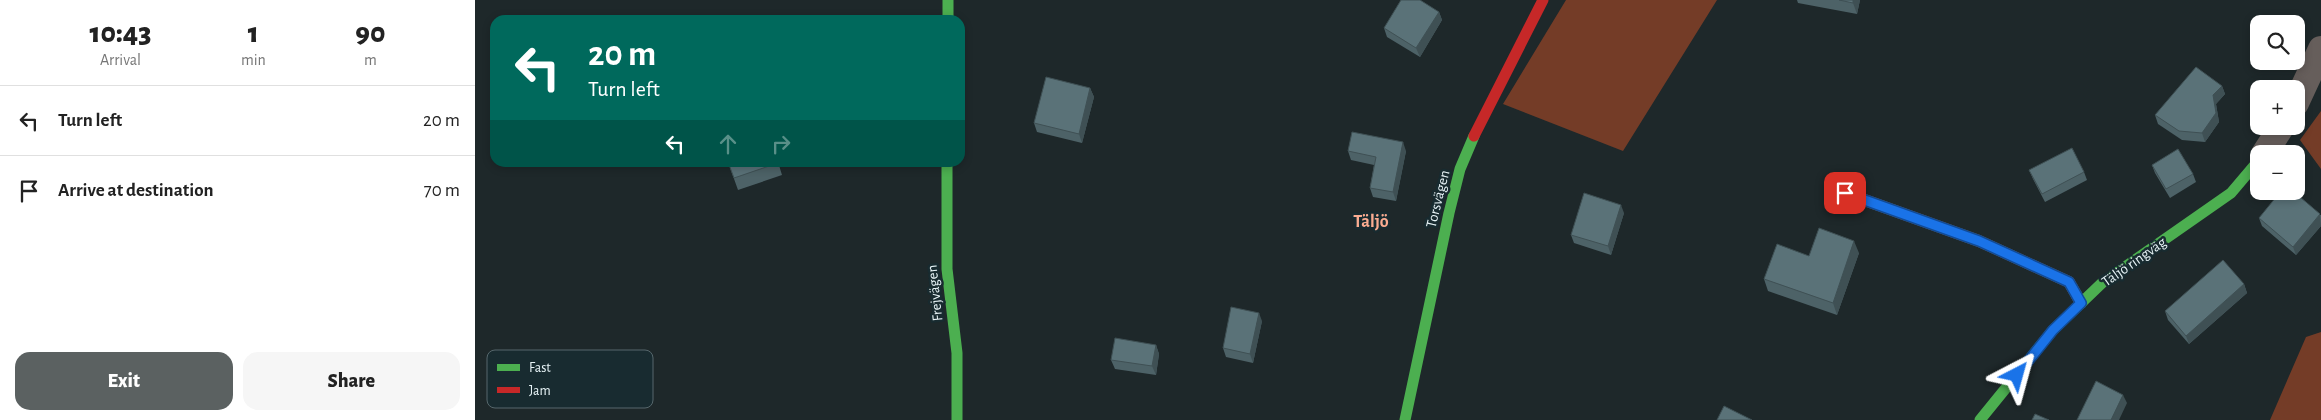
<!DOCTYPE html>
<meta charset="utf-8">
<style>
body{margin:0;font-family:"Alegreya Sans",sans-serif;background:#f6f6f6;color:#222;height:100vh;display:flex;flex-direction:column;font-size:19px;white-space:nowrap}
*{box-sizing:border-box;margin:0}
p{font-size:16px;color:#767676}
.icon{flex:none;width:28px;height:28px;fill:none;stroke:currentColor;stroke-width:2;stroke-linecap:round;stroke-linejoin:round}
.map{position:relative;flex:1;overflow:hidden}
.details{display:flex;flex-direction:column;background:#fff;width:475px}
.details>*{flex:none}
.hud{position:absolute;left:15px;top:15px;width:475px;height:152px;border-radius:15px;box-shadow:0 2px 8px #0003;background:#00695c;color:#fff;overflow:hidden}
.buttons{position:absolute;left:1775px;top:15px;display:grid;gap:10px}
.buttons a{display:grid;place-items:center;width:55px;height:55px;border-radius:10px;background:#fff;box-shadow:0 2px 8px #0003;font-size:25px}
.pin{position:absolute;display:grid;place-items:center;width:42px;height:42px;color:#fff;margin:-21px;border-radius:10px;box-shadow:0 2px 8px #0006}
.me{position:absolute;width:55px;margin:-28px;rotate:39deg;stroke-linejoin:round;filter:drop-shadow(0 0 4px #0008)}
.turn{display:flex;align-items:center;gap:18px;height:105px;padding:0 15px;font-size:22px}
.turn .icon{width:65px;height:65px;stroke-width:2.5}
.turn b{display:block;font-size:35px;line-height:42px}
.lanes{display:flex;align-items:center;height:48px;padding:0 15px;background:#0003;justify-content:center;gap:25px;direction:ltr}
.lanes .off{opacity:.35}
.eta{display:flex;justify-content:space-evenly;align-items:center;height:85px;text-align:center}
.eta b{font-size:30px;font-weight:800;line-height:35px}
.action{display:flex;gap:10px;margin-top:auto;padding:10px 15px}
.action a{flex:1;height:58px;border-radius:15px;background:#5b6161;color:#fff;font-size:20px;font-weight:800;line-height:58px;text-align:center}
.action a+a{background:#f6f6f6;color:#222}
ul{padding:0;list-style:none}
li{display:flex;align-items:center;gap:15px;height:70px;padding:0 15px;border-top:1px solid #e0e0e0}
li div{flex:1}
li b{display:block;font-size:19px}
li em{font-style:normal}
main{display:flex;flex:1;min-height:0}
.map>svg:first-child{display:block}
.forest{fill:#743c27}
.lines{fill:none;stroke-linecap:round;stroke-linejoin:round}
.lane{stroke:#665e5b;stroke-width:12}
.street{stroke:#665e5b;stroke-width:26}
.fast{stroke:#4caf50;stroke-width:11}
.jam{stroke:#c62828;stroke-width:11}
.wall{fill:#4d6267}
.shaded-wall{fill:#3f5054}
.building{fill:#5a7278;stroke:#3f5054}
.route-casing{stroke:#114b97;stroke-width:12}
.route{stroke:#1a73e8;stroke-width:9}
.labels{text-anchor:middle;dominant-baseline:central;stroke-width:5;stroke-linejoin:round;paint-order:stroke}
.street-label{font-size:15px;fill:#e8f4f7;stroke:#182b30}
.quarter-label{font-size:18px;font-weight:bold;fill:#faac91;stroke:#182b30}
.key{fill:#182b30;stroke:#56676c;stroke-width:1}
.key-label{font-size:14px;fill:#e8f4f7}
</style>
<main>
<section class="details">
<div class="eta">
<div><b>10:43</b><p>Arrival</p></div>
<div><b>1</b><p>min</p></div>
<div><b>90</b><p>m</p></div>
</div>
<ul>
<li><svg class="icon" aria-label="left" viewBox="0 0 24 24"><path d="M17 20v-9H6M10 6l-5 5 5 5"/></svg><div><b>Turn left</b></div><em>20 m</em></li>
<li><svg class="icon" aria-label="arrive" viewBox="0 0 24 24"><path d="M6 21V4h12l-3 4 3 4H6"/></svg><div><b>Arrive at destination</b></div><em>70 m</em></li>
</ul>
<div class="action"><a>Exit</a><a>Share</a></div>
</section>
<div class="map">
<svg width="1846" height="420" viewBox="0 0 1846 420">
<rect width="100%" height="100%" fill="#1e282a"/>
<path class="forest" d="M1091 0H1242L1148 151 1028 104Z
M1846 111V169L1825 140Z
M1846 332V420H1795L1831 337Z"/>
<g class="lines">
<path class="lane" d="M1370 193 1504 241 1594 282 1606 303"/>
<path class="street" d="M1821 103 1846 49
M1789 154 1807 126"/>
<path class="fast" d="M473 0V20
M472 162V269L482 353V420
M930 420 974 213 985 169 999 136
M1505 420 1578 330 1627 283 1756 193 1784 160"/>
<path class="jam" d="M999 136 1068 0"/>
</g>
<path class="wall" d="M1322 0H1385L1382 14 1323 3Z
M964 12 967 20 945 57 912 37 909 28Z
M1747 86 1750 94 1741 104 1744 122 1730 142 1707 140 1683 124 1680 115Z
M615 88 619 97 607 143 562 132 559 123Z
M873 151H931L921 201 898 197 895 188 899 165 876 160Z
M253 162H303L307 175 263 190Z
M1677 165 1718 174 1721 182 1695 198 1680 173Z
M1554 170 1609 172 1612 180 1570 202 1558 179Z
M1149 213 1136 255 1099 243 1096 235Z
M1846 215V226L1821 255 1787 226 1784 218Z
M1384 253 1362 315 1293 291 1289 279 1334 256Z
M1769 284 1772 293 1714 344 1693 320 1690 311Z
M787 321 778 363 751 357 748 348Z
M681 345 684 354 681 375 640 369 636 360Z"/>
<path class="shaded-wall" d="M1378 0H1385L1382 14 1378 3Z
M964 12 967 20 945 57 941 48Z
M1747 86 1750 94 1741 104 1744 122 1730 142 1727 133 1738 95Z
M615 88 619 97 607 143 604 134Z
M928 142 931 151 921 201 918 192Z
M1146 205 1149 213 1136 255 1133 246Z
M1845 214 1846 226 1821 255 1818 247Z
M1379 241 1384 253 1362 315 1358 303Z
M1769 284 1772 293 1714 344 1711 336Z
M784 313 787 321 778 363 775 354Z
M681 345 684 354 681 375 677 366Z
M1648 395 1652 403 1644 420H1636Z"/>
<path class="building" d="M926 0H945L964 12 941 48 909 28Z
M1364 0H1378V3Z
M1721 67 1747 86 1738 95 1741 113 1727 133 1704 131 1680 115Z
M571 77 615 88 604 134 559 123Z
M877 132 928 142 918 192 895 188 901 157 873 151Z
M1597 148 1609 172 1567 194 1554 170Z
M1703 149 1718 174 1691 189 1677 165Z
M253 162H303V163L259 178Z
M1806 191H1818L1845 214 1818 247 1784 218Z
M1109 193 1146 205 1133 246 1096 235Z
M1344 228 1379 241 1358 303 1289 279 1302 244 1334 256Z
M1748 260 1769 284 1711 336 1690 311Z
M756 307 784 313 775 354 748 348Z
M640 338 681 345 677 366 636 360Z
M1621 381 1648 395 1636 420H1602Z
M1249 406 1277 420H1242Z
M1560 414 1574 420H1557Z"/>
<g class="lines">
<g class="route-casing">
<path id="route" d="M1370 193 1504 241 1594 282 1606 303 1578 330 1542 375"/>
</g>
<use href="#route" class="route"/>
</g>
<g class="labels">
<g class="street-label">
<text transform="translate(963 199) rotate(-76)">Torsvägen</text>
<text transform="translate(1659 262) rotate(-35)">Täljö ringväg</text>
<text transform="translate(460 293) rotate(-96)">Frejvägen</text>
</g>
<g class="quarter-label">
<text x="896" y="222">Täljö</text>
</g>
</g>
<rect x="12" y="350" width="166" height="58" rx="8" class="key"/>
<rect x="22" y="364" width="23" height="7" fill="#4caf50"/>
<rect x="22" y="387" width="23" height="6" fill="#c62828"/>
<g class="key-label">
<text x="54" y="372">Fast</text>
<text x="54" y="395">Jam</text>
</g>
</svg>
<div class="buttons">
<a><svg class="icon" aria-label="search" viewBox="0 0 24 24"><circle cx="10" cy="10" r="6"/><path d="M15 15l6 6"/></svg></a>
<a>+</a>
<a>−</a>
</div>
<div class="pin" style="left:1370px;top:193px;background:#d93025"><svg class="icon" aria-label="arrive" viewBox="0 0 24 24"><path d="M6 21V4h12l-3 4 3 4H6"/></svg></div>
<svg class="me" style="left:1542px;top:375px" viewBox="-20 -20 40 40"><path d="M0-17L14 15 0 8-14 15z" fill="#1a73e8" stroke="#fff" stroke-width="4"/></svg>
<div class="hud">
<div class="turn"><svg class="icon" aria-label="left" viewBox="0 0 24 24"><path d="M17 20v-9H6M10 6l-5 5 5 5"/></svg><div><b>20 m</b>Turn left</div></div>
<div class="lanes"><svg class="icon" aria-label="left" viewBox="0 0 24 24"><path d="M17 20v-9H6M10 6l-5 5 5 5"/></svg><svg class="icon off" aria-label="ahead" viewBox="0 0 24 24"><path d="M12 20V5M6 11l6-6 6 6"/></svg><svg class="icon off" aria-label="right" viewBox="0 0 24 24"><path d="M7 20v-9h11M14 6l5 5-5 5"/></svg></div>
</div>
</div>
</main>
